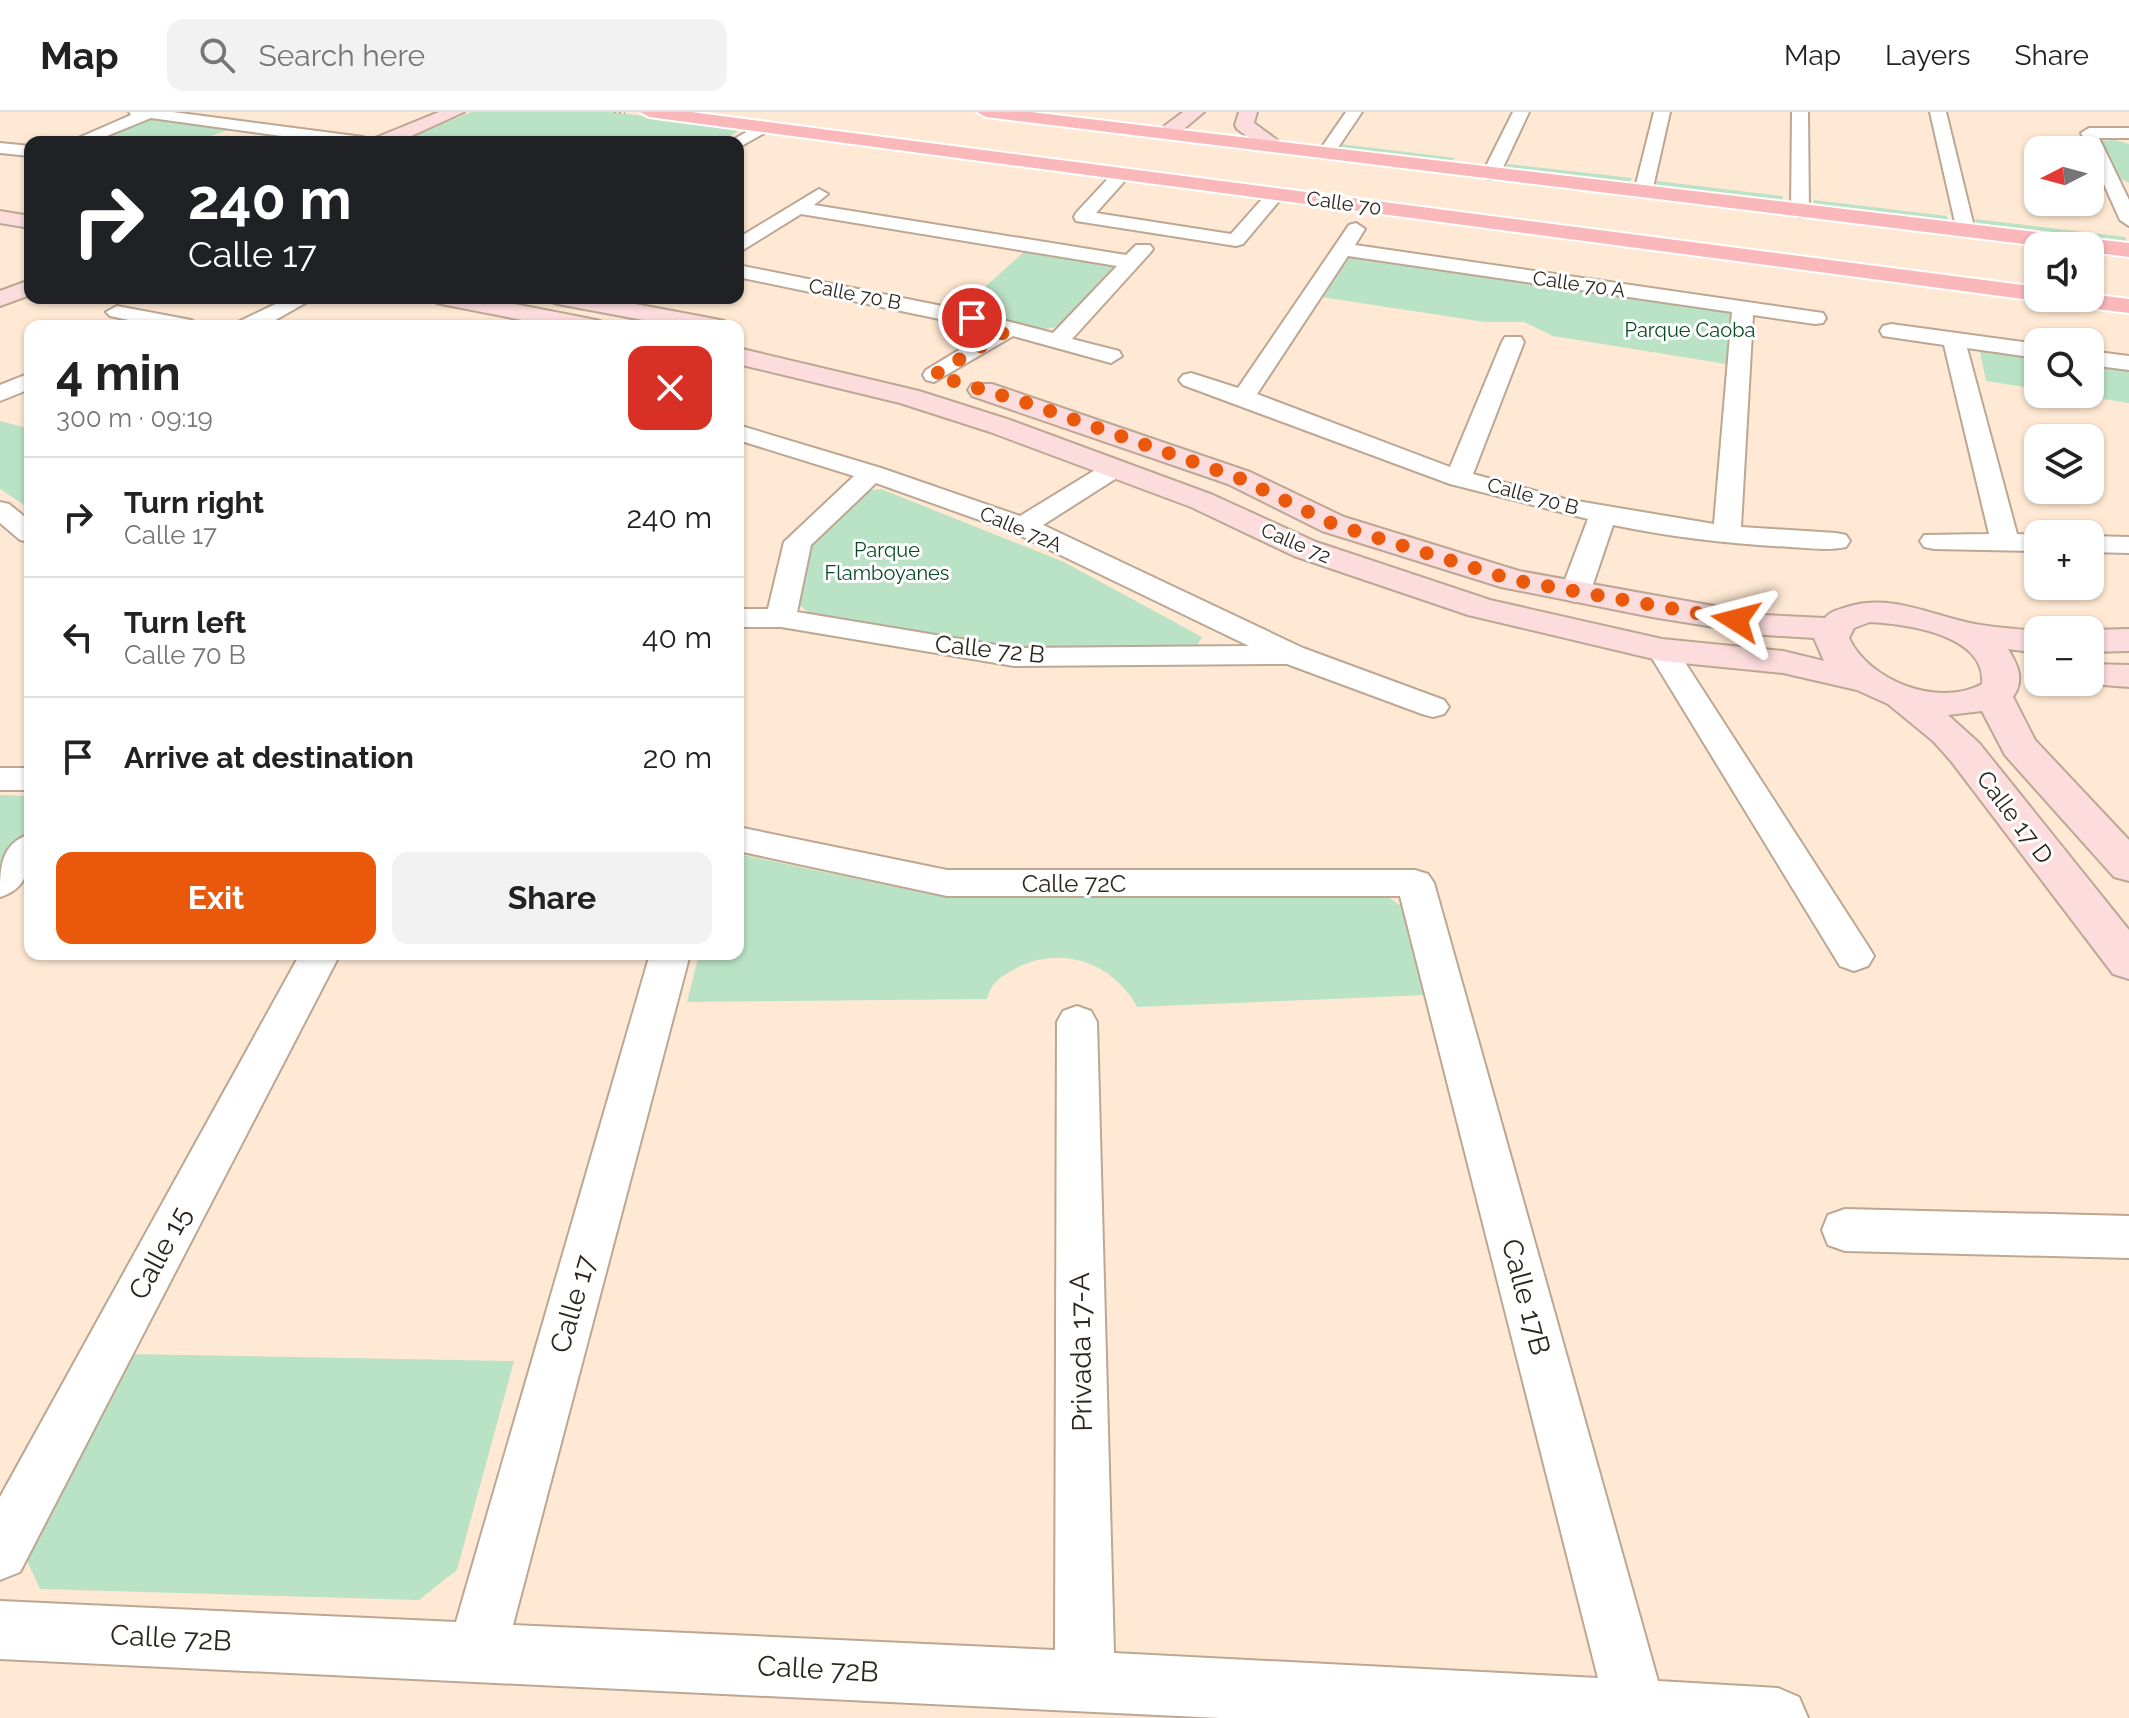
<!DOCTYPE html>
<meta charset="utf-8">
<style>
body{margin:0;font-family:Raleway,sans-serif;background:#f2f2f2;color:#222;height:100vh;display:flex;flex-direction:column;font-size:30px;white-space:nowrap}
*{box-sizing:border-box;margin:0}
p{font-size:26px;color:#767676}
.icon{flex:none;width:44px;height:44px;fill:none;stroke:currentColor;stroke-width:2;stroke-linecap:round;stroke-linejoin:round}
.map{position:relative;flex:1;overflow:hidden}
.sheet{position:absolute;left:24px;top:208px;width:720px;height:640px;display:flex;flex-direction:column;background:#fff;border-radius:16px;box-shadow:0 2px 6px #0004}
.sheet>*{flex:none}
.hud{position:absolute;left:24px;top:24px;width:720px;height:168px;border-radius:16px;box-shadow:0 2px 6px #0004;background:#202124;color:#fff;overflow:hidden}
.needle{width:52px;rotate:264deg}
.buttons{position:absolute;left:2024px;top:24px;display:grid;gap:16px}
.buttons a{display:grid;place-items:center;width:80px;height:80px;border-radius:16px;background:#fff;box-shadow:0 2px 6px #0004;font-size:40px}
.pin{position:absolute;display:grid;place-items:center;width:68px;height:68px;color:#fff;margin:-34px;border:4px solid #fff;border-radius:50%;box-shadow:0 2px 8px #0007}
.me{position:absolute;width:88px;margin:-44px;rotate:279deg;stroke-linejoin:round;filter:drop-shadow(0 0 6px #0008)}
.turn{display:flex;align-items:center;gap:28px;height:168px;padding:0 32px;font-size:36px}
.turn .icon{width:104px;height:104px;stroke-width:2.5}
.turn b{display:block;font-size:56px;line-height:68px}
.round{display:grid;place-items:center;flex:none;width:84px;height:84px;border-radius:16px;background:#f2f2f2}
.summary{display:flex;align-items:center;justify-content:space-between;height:136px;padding:0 32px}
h1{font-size:48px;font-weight:700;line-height:60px}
.button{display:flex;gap:16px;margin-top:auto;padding:16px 32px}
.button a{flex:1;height:92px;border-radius:16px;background:#ea580c;color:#fff;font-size:32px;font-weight:700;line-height:92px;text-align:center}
.button a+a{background:#f2f2f2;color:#222}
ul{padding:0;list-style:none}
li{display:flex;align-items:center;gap:24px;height:120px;padding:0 32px;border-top:2px solid #e0e0e0}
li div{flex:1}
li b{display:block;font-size:30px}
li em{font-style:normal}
header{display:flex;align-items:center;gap:48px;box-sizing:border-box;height:112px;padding:0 40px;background:#fff;border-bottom:2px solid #e0e0e0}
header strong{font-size:38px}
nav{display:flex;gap:44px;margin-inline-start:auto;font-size:28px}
.search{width:560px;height:72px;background:#f2f2f2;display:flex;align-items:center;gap:20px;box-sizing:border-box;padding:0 28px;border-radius:16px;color:#767676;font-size:30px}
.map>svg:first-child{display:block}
.green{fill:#bae2c5}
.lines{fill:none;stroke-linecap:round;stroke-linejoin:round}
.street-casing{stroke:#bba793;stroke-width:4}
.secondary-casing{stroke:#bba793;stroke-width:4}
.primary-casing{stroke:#fff;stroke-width:4}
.path{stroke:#b9a897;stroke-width:2;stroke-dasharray:2 3;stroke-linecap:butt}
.street{fill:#fff;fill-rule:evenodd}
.secondary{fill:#fddcdd;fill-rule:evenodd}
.primary{fill:#fbb8bb;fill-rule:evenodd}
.route{stroke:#ea580c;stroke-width:14;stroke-dasharray:0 25.2}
.labels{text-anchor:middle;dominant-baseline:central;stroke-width:6;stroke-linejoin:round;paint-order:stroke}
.far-street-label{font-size:20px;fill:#2c251d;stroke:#fff}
.far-park-label{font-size:20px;fill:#064926;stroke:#fff}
.street-label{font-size:24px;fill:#2c251d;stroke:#fff}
.near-street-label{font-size:28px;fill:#2c251d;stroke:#fff}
</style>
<header>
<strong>Map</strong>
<div class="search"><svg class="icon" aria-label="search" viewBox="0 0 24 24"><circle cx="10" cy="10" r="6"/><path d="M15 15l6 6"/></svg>Search here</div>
<nav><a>Map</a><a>Layers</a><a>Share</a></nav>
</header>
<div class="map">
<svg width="2129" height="1606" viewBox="0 0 2129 1606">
<rect width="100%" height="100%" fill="#ffe9d4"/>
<path class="green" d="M471 0H613L735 16 737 20 719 30H399Z
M158 4 234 16 194 30H89Z
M2115 28 2129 32V71L2119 66 2101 29Z
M1340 32 1456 46 1449 50 1341 37 1336 35Z
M1508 52 1632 66 1630 70 1624 71 1511 58 1506 56Z
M1657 69 1783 84 1782 89 1662 76 1656 73Z
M1814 88 1947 104 1948 109 1820 95 1813 93Z
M1975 107 2125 125 2127 130 2119 131 1985 115 1976 111Z
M1026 138 1110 150 1114 154 1057 215 1044 217 960 197Z
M1358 143 1721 195 1730 200 1726 252 1553 224 1524 210H1485L1321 185 1348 145Z
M1979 235 2038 240V277L1986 269Z
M2090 247 2129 253V291L2071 282H2090Z
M0 309 30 317V397L0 377Z
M881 377 1064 450 1202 525 1196 535 1012 536 810 502 798 492 813 430 865 379Z
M0 683 30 684V714L0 751Z
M743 743 939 784 1388 785 1407 798 1428 883 1137 895C1114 851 1060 832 1015 857 1001 864 991 871 987 887L687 890 699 842H738V745Z
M131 1242 514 1249 457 1458 419 1488 40 1477 26 1447Z"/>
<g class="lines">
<g class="street-casing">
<path id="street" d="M129 0H173L363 25 371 30H326L151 6 92 30H69L131 3Z
M1346 0H1362L1331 46H1319L1317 42Z
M1513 0H1529L1500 62 1491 67 1485 66 1482 62Z
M1654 0H1670L1652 80 1643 85 1634 80Z
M1792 0H1808L1809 99 1800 105 1791 99Z
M1930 0H1946L1975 119 1973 123H1959L1957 119Z
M764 10 770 12V18L743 33 729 30Z
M2089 16H2129V26H2099L2129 88V114L2120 108 2081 21Z
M0 31 30 34V44L0 41Z
M1122 57 1131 62 1096 101 1231 122 1270 78 1276 77 1285 82 1243 132 1236 134 1076 109 1074 105 1076 101 1116 58Z
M819 77 828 82 814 93 1126 143 1136 133H1150L1153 137 1150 141 1072 227 1119 239 1122 244 1111 251 1013 224 934 270 926 268 923 263 926 258 992 218 738 165V153L972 200 1053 221 1117 154 801 102 738 141V126Z
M1356 111 1365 117 1355 133 1823 201 1826 206 1823 211 1815 212 1753 203 1741 415 1836 421 1846 423 1850 429 1846 435C1828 439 1809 436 1790 435 1731 432 1671 425 1613 413L1590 481 1585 487 1575 490 1565 487 1560 481 1588 407 1450 372 1183 273 1179 268 1183 263 1191 261 1238 276 1349 113ZM1348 144 1732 200 1714 412 1565 387 1473 362 1524 230 1521 225H1505L1502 230 1450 355 1257 282Z
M288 186H314L265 214H237L240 209Z
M117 194 191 208 202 214H157L110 204 106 200Z
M1891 212 2038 232V246L1967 236 2017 422 2038 423V439L1934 437 1924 435 1920 429 1924 423 1989 422 1944 233 1883 224 1880 219 1883 214Z
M2090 239 2129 244V258L2090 253Z
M30 261V277L0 289V273Z
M738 313 881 356 1020 404 1105 352H1123L1127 357 1123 362 1043 413 1303 536 1444 588 1449 595 1444 602 1433 605 1422 602 1287 552 1014 554 781 515H738V497H768L784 430 854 364 738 328ZM876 371 1013 420 1249 534 1014 536 797 500 811 433Z
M0 390 9 392 30 409V430L20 428 0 411Z
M2090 424 2129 425V441L2090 440Z
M1662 529 1673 532 1677 538 1868 834 1874 844 1868 854 1854 859 1840 854 1647 538 1651 532Z
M0 656H30V678H0Z
M738 715 947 758H1415L1428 762 1434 771 1658 1569 1778 1576 1799 1585 1808 1606H1220L0 1547V1489L456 1510 650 842H690L513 1513 1055 1538 1057 910 1063 899 1077 894 1091 899 1097 910 1114 1541 1598 1566 1400 784H947L738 739Z
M30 722C30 750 31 776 0 785 0 756 0 732 30 722Z
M300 842H340L20 1460 0 1468V1385Z
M1845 1097 2129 1104V1146L1845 1139 1828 1133 1822 1118 1828 1103Z"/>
</g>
<g class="secondary-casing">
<path id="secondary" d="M439 0H464L398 30H372L375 26Z
M1183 0H1204L1173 26H1159L1157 22 1159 18Z
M1239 0H1257L1254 11 1281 31 1284 35 1281 39H1267L1237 17 1235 13Z
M0 99 30 104V116L0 111Z
M30 168V183L0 194V179Z
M434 186H484L591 207 600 209 603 214H553L446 193 437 191Z
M551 186H603L715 207 724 209 727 214H675L563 193 554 191Z
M738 236 919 279 1010 308 1213 383 1316 430 1490 488 1662 527 1783 539 1824 549 1814 526 1764 523 1652 505 1501 475 1322 419 1228 372 972 284 968 278 972 272H992L1250 360 1344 405 1519 459 1764 503 1825 506C1830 499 1838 498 1847 495 1892 481 1932 504 1975 512 1996 516 2017 517 2038 519V541L2008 537C2018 553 2025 568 2013 585L2035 628 2129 728V769L2114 765 2005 643 1982 599 1948 603 1979 631 2129 818V867L2113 862 1951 649 1933 629 1888 592 1857 578 1783 561 1662 549 1468 503 1294 444 1191 395 990 320 900 291 738 252ZM1870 510C1907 512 1987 523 1982 572 1939 596 1869 569 1849 526L1854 516Z
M2129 517V539L2090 540V518Z
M2090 552 2129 553V575L2077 571 2090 570Z"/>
</g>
<g class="primary-casing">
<path id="primary" d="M640 0H691L2038 175V186H2047L2038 189 649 5Z
M977 0H1031L2129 131V145L2090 140V134H2041L986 5Z
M2090 182 2129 187V201L2065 193 2056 191 2053 186H2090Z"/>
</g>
<path class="path" d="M614 0 625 1"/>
<use href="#street" class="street"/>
<use href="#secondary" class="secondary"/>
<use href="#primary" class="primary"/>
</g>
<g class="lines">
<path class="route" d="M972 206 1011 216 934 263 1030 292 1239 366 1333 412 1513 468 1736 508"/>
</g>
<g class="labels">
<g class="far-street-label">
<text transform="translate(1344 91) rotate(8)">Calle 70</text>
<text transform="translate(1579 172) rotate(8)">Calle 70 A</text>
<text transform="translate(855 182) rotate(11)">Calle 70 B</text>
<text transform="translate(1533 384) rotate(15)">Calle 70 B</text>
<text transform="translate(1021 417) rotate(23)">Calle 72A</text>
<text transform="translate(1296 431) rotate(23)">Calle 72</text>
</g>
<g class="far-park-label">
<text x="1690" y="218">Parque Caoba</text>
<text x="887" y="438">Parque<tspan x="887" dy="23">Flamboyanes</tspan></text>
</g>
<g class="street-label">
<text transform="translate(990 537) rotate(6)">Calle 72 B</text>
<text transform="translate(2015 705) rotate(53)">Calle 17 D</text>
<text x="1074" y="771">Calle 72C</text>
</g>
<g class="near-street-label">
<text transform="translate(160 1141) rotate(-62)">Calle 15</text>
<text transform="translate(1526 1185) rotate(75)">Calle 17B</text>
<text transform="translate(573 1192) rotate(-74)">Calle 17</text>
<text transform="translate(1081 1240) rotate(-91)">Privada 17-A</text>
<text transform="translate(171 1526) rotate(3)">Calle 72B</text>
<text transform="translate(818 1557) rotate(3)">Calle 72B</text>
</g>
</g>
</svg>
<div class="buttons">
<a><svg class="needle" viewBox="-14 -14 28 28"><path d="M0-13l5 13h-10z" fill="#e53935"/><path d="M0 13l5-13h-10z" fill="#767676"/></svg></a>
<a><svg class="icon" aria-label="sound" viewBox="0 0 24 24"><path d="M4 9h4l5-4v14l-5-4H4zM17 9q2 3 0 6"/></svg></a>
<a><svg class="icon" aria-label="search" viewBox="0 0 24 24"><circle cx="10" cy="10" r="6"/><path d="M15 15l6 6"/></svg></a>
<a><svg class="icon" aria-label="layers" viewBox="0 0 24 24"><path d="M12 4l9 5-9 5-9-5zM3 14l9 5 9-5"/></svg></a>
<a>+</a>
<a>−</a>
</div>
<div class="pin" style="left:972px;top:206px;background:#d93025"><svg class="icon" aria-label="arrive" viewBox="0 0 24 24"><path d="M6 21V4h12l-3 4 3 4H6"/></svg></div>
<svg class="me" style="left:1736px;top:508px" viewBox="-20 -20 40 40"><path d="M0-17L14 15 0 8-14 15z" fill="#ea580c" stroke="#fff" stroke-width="4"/></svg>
<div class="hud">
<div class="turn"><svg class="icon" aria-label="right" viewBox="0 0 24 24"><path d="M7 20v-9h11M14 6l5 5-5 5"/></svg><div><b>240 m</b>Calle 17</div></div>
</div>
<section class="sheet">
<div class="summary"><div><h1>4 min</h1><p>300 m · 09:19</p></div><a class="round" style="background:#d93025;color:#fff"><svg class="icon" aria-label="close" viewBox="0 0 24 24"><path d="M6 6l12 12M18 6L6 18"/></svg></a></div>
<ul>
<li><svg class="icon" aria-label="right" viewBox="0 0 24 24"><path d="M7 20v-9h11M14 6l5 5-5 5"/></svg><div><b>Turn right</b><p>Calle 17</p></div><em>240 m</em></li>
<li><svg class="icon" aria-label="left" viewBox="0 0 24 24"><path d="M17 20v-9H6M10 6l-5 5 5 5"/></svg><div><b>Turn left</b><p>Calle 70 B</p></div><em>40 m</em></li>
<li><svg class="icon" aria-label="arrive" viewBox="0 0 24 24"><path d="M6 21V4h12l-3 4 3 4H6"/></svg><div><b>Arrive at destination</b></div><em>20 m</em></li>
</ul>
<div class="button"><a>Exit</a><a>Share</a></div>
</section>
</div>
